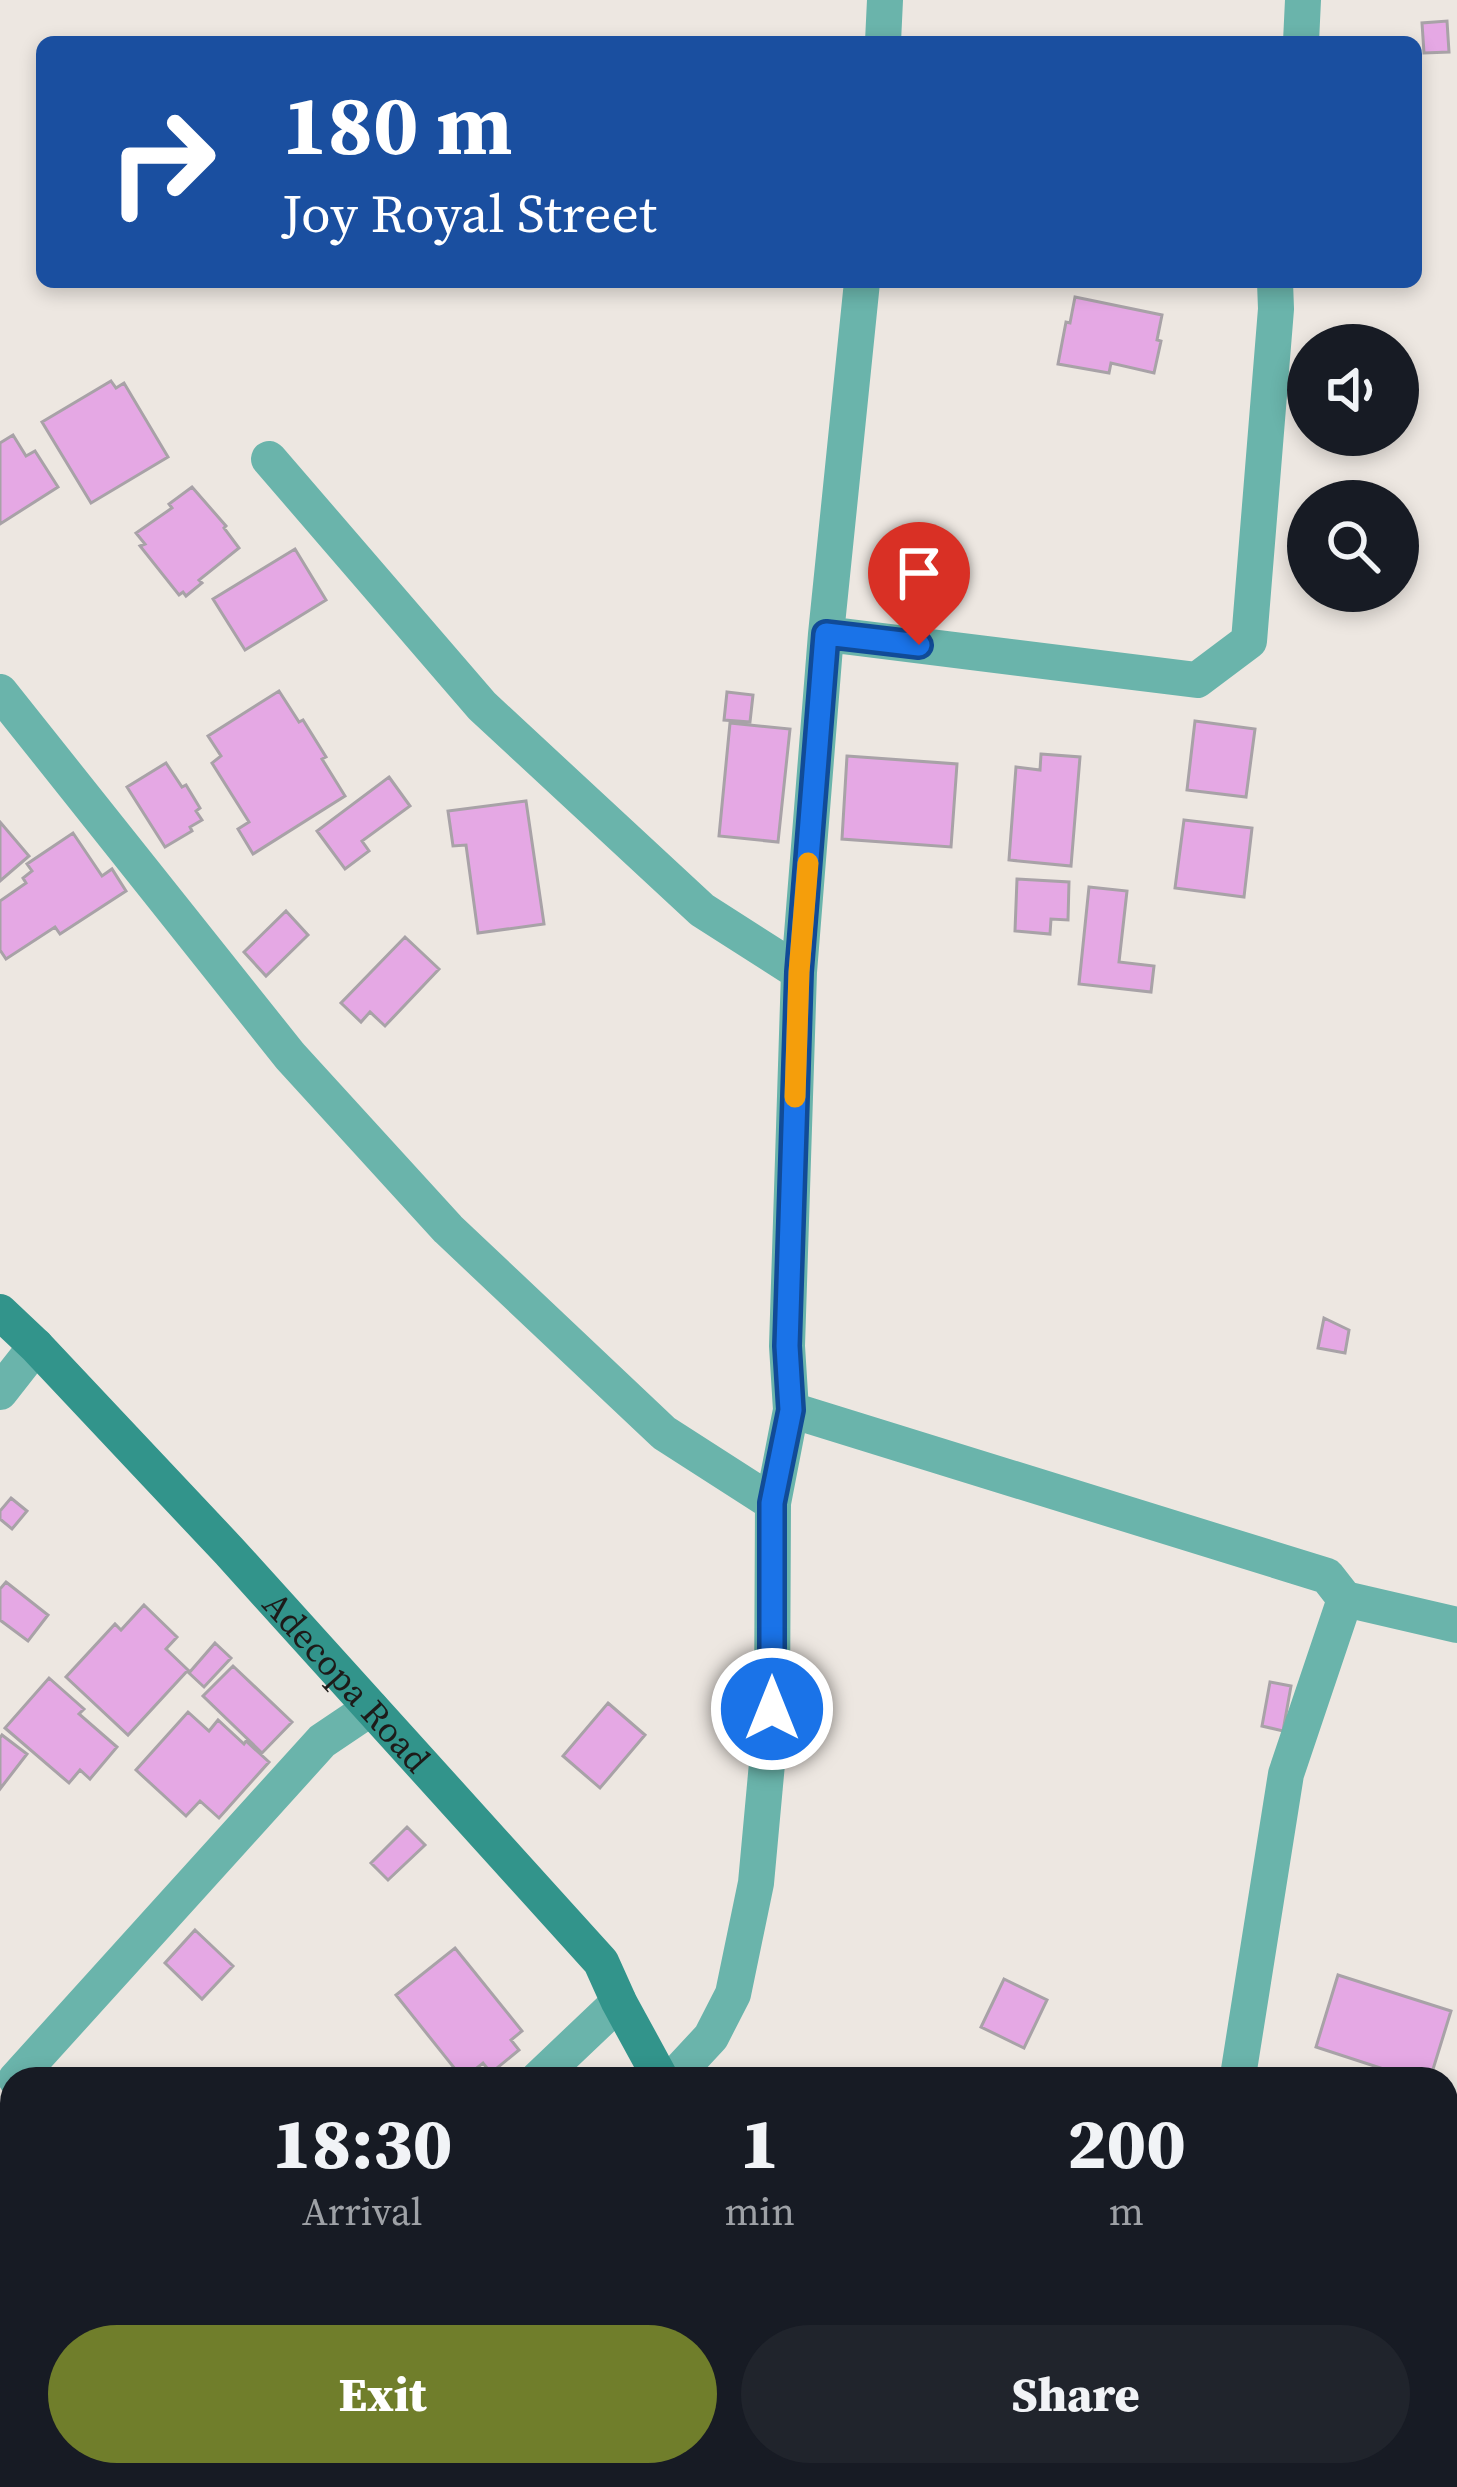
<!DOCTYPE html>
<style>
body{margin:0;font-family:"Source Serif 4",serif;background:#20242c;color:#f1f3f6;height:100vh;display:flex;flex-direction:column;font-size:45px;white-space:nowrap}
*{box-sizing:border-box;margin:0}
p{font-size:39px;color:#9ea1a6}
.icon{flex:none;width:66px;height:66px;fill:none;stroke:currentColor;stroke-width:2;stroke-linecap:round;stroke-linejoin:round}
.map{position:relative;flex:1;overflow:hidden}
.panel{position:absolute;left:0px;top:2067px;width:1458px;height:420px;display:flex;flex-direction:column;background:#171b24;border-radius:36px 36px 0 0;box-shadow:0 6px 18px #0003}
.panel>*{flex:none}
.guide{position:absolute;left:36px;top:36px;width:1386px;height:252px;border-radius:18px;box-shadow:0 6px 18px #0003;background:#1a4fa0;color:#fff;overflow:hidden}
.controls{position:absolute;left:1287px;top:324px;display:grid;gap:24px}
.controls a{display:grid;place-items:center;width:132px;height:132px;border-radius:50%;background:#171b24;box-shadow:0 6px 18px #0003;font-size:60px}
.pin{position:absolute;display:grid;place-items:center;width:102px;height:102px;color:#fff;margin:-123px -51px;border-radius:50% 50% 50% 0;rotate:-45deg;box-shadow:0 0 12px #0007}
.pin .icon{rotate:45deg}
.me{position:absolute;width:132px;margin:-66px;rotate:0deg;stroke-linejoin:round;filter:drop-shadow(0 0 9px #0008)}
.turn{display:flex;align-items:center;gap:42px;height:252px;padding:0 48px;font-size:54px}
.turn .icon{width:156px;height:156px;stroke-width:2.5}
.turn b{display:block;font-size:84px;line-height:102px}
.eta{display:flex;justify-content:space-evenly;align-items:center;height:204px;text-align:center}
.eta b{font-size:72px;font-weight:800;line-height:84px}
.action{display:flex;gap:24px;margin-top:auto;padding:24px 48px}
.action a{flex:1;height:138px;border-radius:72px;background:#707e2b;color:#fff;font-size:48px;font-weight:800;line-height:138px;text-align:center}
.action a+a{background:#20242c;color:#f1f3f6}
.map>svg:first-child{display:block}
.building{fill:#e5a8e4;stroke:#a8a2a7;stroke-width:3}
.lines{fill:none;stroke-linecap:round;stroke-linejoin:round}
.street{stroke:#6ab4ab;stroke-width:36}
.secondary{stroke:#32948b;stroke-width:36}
.route-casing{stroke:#114b97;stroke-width:30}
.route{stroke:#1a73e8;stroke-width:21}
.slow{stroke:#f59e0b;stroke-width:21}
.labels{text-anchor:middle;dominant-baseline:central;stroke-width:9;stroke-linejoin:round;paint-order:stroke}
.street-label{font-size:36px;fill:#1d1b19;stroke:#ede7e1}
</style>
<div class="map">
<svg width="1457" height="2487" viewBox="0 0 1457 2487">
<rect width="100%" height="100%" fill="#ede7e1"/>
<path class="building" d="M1447 21 1449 52 1424 53 1422 23Z
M1075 297 1162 315 1157 340 1161 341 1154 373 1111 363 1109 373 1058 364 1066 322 1070 323Z
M111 381 116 388 124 383 168 457 91 503 42 422Z
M13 435 26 456 35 451 58 487 0 524V443Z
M192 487 226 526 224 528 239 548 199 580 202 583 186 596 183 592 179 595 140 546 145 544 136 533 172 508 169 504Z
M295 549 326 600 245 650 213 599Z
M279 691 299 722 303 720 326 757 322 759 345 796 253 854 238 829 249 822 212 763 221 756 208 736Z
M727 692 753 695 750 722 724 720Z
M1195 721 1255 729 1246 797 1187 790Z
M730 723 790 729 778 842 719 836Z
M1041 754 1080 757 1071 866 1009 860 1016 767 1040 770Z
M847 756 957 764 951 847 842 839Z
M166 763 182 787 186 785 200 808 196 811 202 820 190 827 192 831 165 847 127 787Z
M389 777 410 806 362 841 369 851 345 869 317 831Z
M526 801 544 924 478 933 466 845 453 846 448 811Z
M1184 820 1252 828 1244 897 1175 888Z
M0 822 29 856 0 881Z
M73 833 102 876 112 869 126 891 60 934 55 927 6 959 0 950V901L26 883 23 878 32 871 27 864Z
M1017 879 1069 882 1068 920 1051 919 1050 934 1015 931Z
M1089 887 1127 891 1119 962 1154 966 1151 992 1079 984Z
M286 911 308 935 266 976 244 952Z
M405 937 439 969 385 1026 370 1012 361 1022 341 1003Z
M1324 1318 1349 1330 1345 1353 1318 1348Z
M11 1498 27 1511 12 1529 0 1519V1511Z
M6 1582 48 1615 28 1641 0 1620V1589Z
M144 1605 177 1637 166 1649 188 1670 128 1735 66 1677 115 1624 121 1630Z
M215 1643 231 1658 204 1687 189 1673Z
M233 1666 292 1722 262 1753 203 1696Z
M49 1678 84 1709 79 1714 117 1747 90 1779 80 1770 69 1783 5 1728Z
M1270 1682 1291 1686 1283 1731 1262 1726Z
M608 1703 645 1735 600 1788 563 1756Z
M188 1712 209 1731 218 1720 244 1744 246 1741 269 1762 219 1818 200 1801 186 1816 136 1770Z
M2 1735 27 1754 0 1789V1738Z
M407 1827 425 1845 388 1880 371 1863Z
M195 1930 233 1966 202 1999 165 1963Z
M455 1948 522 2031 511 2040 519 2050 491 2073 483 2063 463 2079 396 1995Z
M1338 1975 1451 2011 1430 2079H1414L1316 2047Z
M1004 1979 1047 2000 1024 2048 981 2027Z
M7 2263 12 2267V2330L0 2319V2270Z
M55 2475H114L102 2487H67Z
M239 2475H279L289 2486 251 2487Z
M360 2475H399L411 2487H348Z
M448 2475H485L489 2479 482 2487H437Z
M653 2475H710L703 2487H646Z
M833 2475H933L941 2480 936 2487H827Z"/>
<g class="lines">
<path class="street" d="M883 42 885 0
M1301 42 1303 0
M269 459 482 706 702 910 799 972
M826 634 1197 680 1249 641 1276 309 1275 282
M0 692 290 1056 448 1229 664 1433 773 1503
M0 1392 36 1346
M791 1410 1327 1576 1345 1599 1457 1625
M1238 2076 1286 1774 1345 1599
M16 2079 322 1741 371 1708
M538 2079 619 2002
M672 2079 711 2037 733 1994 756 1883 772 1709 773 1503 791 1410 787 1346 799 972 826 634 862 282
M171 2487 181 2475
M736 2487 744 2475"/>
<g class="secondary">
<path id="s1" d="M0 1312 36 1346 229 1551 601 1962 619 2002 661 2079"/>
<path d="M1118 2475 1140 2487"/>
</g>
</g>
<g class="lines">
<g class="route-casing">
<path id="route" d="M772 1709V1503L791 1410 787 1346 799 972 826 634 919 645"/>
</g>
<use href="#route" class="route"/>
<path class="slow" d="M795 1097 799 972 808 863"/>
</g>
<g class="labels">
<g class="street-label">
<text stroke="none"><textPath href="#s1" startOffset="507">Adecopa Road</textPath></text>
</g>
</g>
</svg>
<div class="controls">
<a><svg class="icon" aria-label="sound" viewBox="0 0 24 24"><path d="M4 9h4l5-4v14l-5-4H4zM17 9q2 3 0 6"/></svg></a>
<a><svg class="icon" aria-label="search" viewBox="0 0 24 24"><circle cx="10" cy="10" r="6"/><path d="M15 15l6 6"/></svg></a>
</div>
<div class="pin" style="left:919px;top:645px;background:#d93025"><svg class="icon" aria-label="arrive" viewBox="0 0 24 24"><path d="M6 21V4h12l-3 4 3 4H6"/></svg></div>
<svg class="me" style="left:772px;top:1709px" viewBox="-20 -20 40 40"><circle r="17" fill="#1a73e8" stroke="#fff" stroke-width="3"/><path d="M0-11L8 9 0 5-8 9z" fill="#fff"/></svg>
<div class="guide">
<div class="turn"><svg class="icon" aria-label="right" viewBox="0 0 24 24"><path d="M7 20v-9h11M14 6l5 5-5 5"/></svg><div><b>180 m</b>Joy Royal Street</div></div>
</div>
<section class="panel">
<div class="eta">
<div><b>18:30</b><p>Arrival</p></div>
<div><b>1</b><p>min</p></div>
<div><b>200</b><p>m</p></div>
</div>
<div class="action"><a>Exit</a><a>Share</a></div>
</section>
</div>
